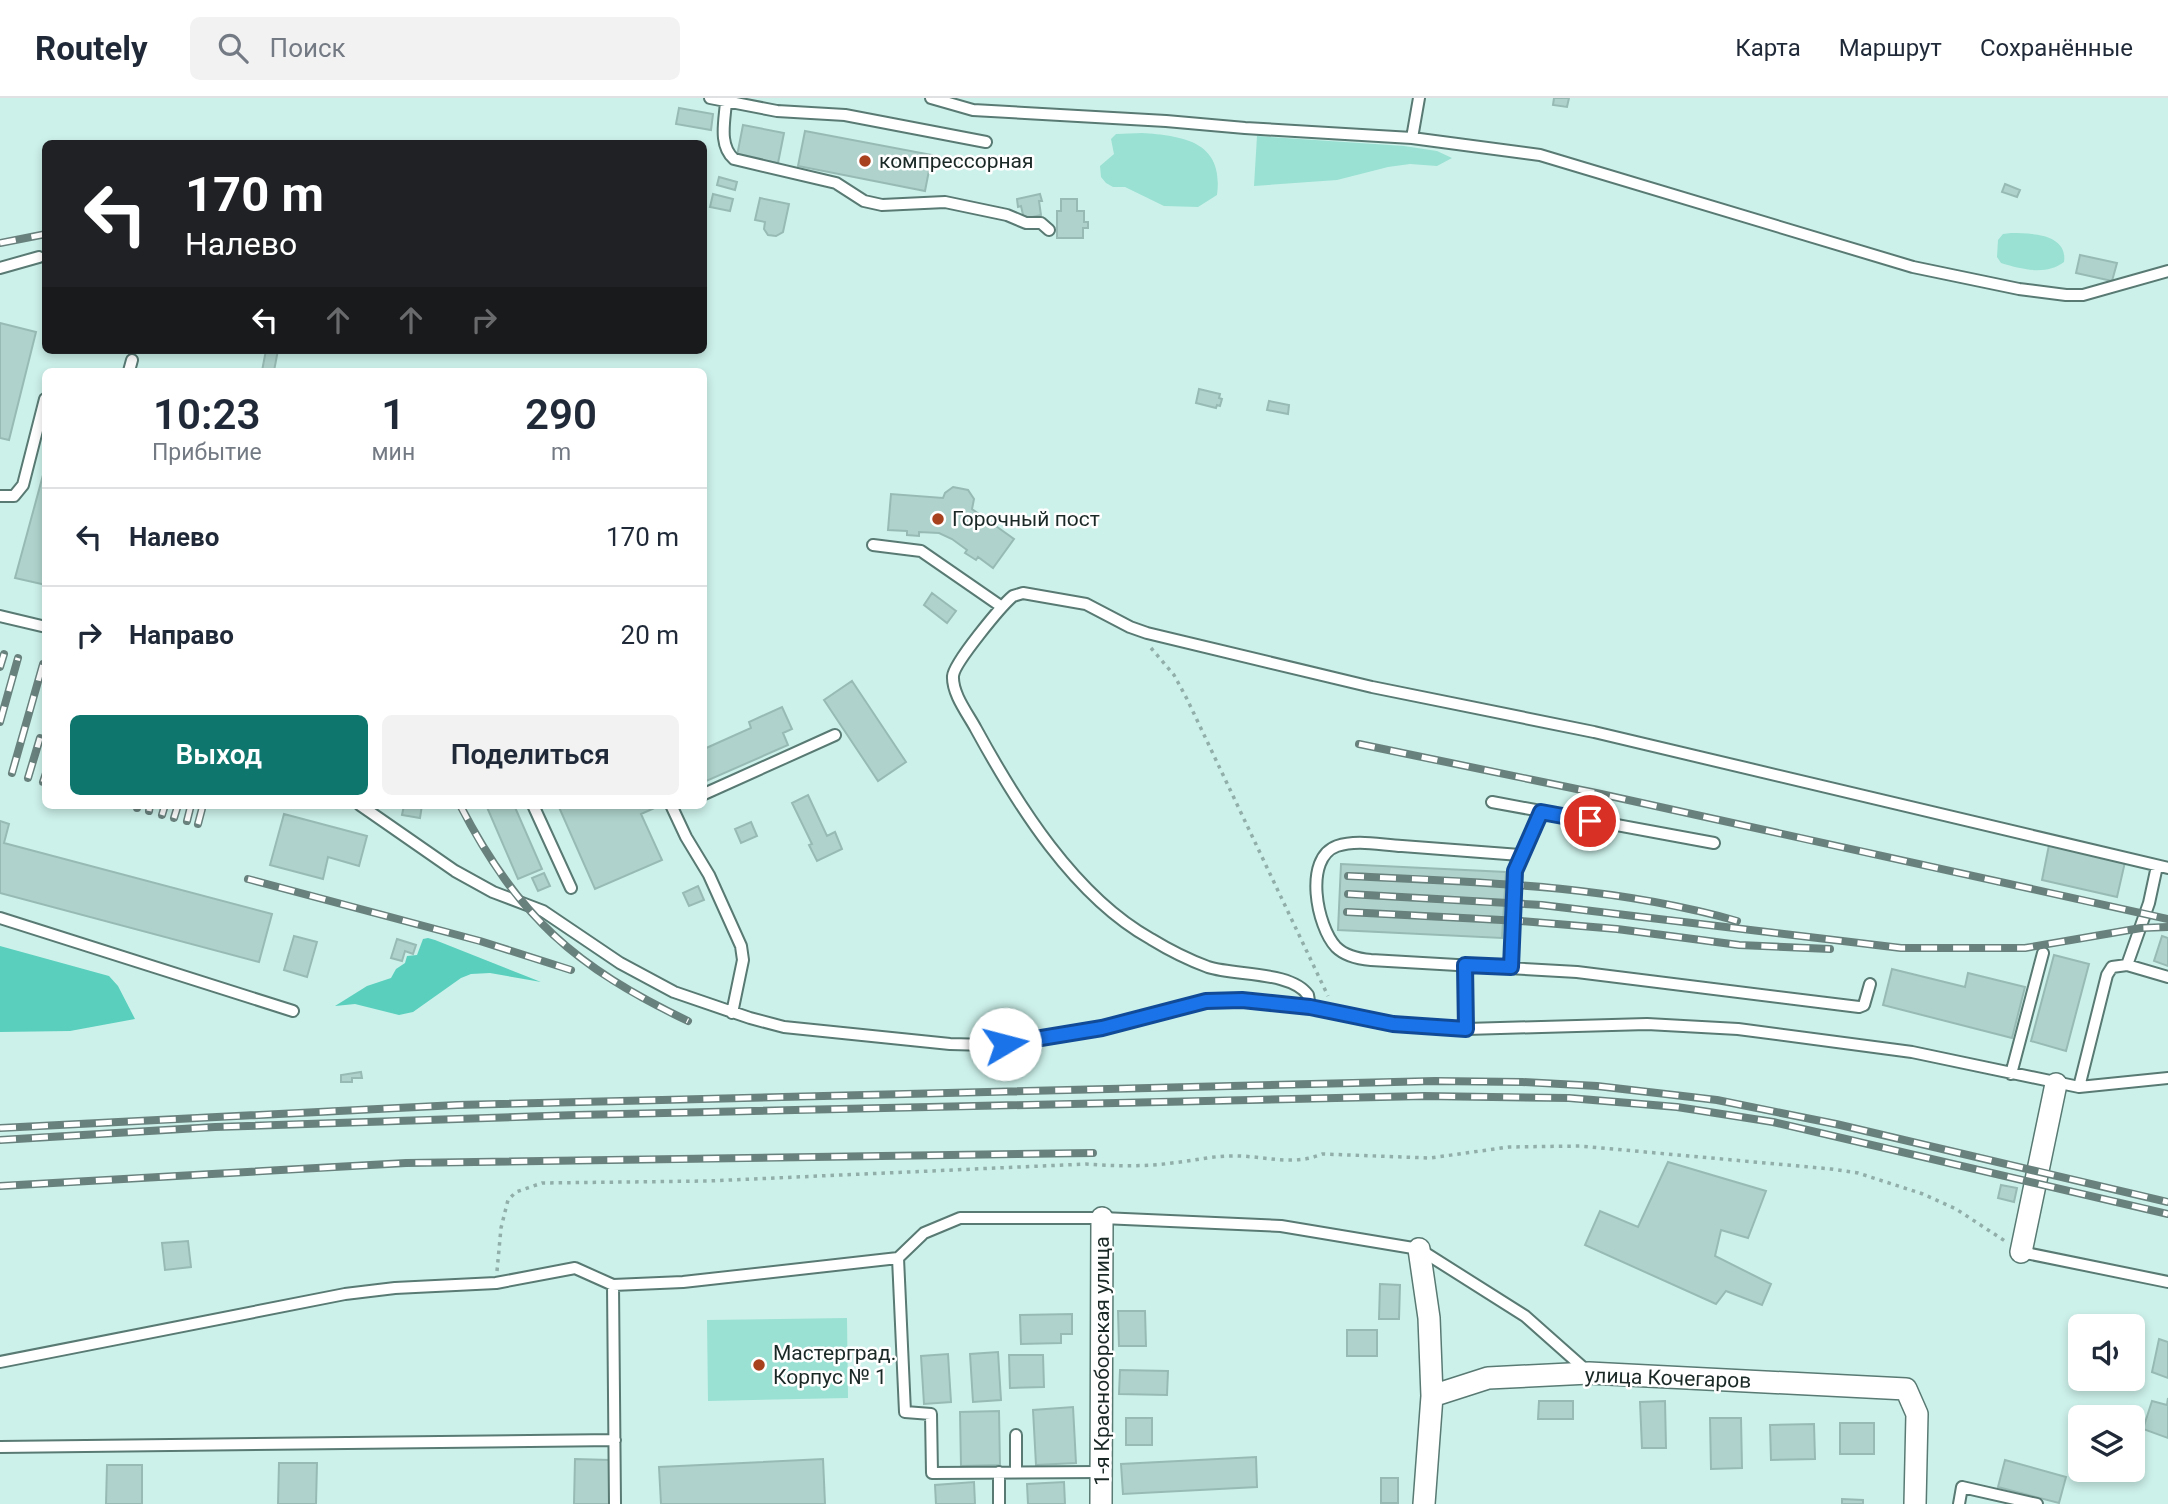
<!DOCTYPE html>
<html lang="ru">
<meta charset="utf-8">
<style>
body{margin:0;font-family:Roboto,sans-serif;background:#f2f2f3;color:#1f2937;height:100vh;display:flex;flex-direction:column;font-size:26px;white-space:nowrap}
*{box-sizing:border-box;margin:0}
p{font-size:23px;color:#747a83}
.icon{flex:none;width:38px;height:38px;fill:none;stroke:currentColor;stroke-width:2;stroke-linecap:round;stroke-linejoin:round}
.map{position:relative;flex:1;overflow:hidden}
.panel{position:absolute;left:42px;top:270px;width:665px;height:441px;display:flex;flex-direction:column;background:#fff;border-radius:10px;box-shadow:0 4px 10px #0003}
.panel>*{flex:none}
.hud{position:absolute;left:42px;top:42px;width:665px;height:214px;border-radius:10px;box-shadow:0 4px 10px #0003;background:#202124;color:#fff;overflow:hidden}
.controls{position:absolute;left:2068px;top:1216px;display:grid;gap:14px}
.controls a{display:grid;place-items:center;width:77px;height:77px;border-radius:10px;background:#fff;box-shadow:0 4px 10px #0003;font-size:35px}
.pin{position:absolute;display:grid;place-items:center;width:60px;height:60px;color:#fff;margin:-30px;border:4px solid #fff;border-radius:50%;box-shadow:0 2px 7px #0007}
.me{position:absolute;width:77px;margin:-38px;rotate:82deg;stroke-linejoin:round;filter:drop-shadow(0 0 5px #0008)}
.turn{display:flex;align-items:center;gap:24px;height:147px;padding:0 28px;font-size:32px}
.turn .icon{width:91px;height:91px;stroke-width:2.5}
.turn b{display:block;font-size:49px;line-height:60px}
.lanes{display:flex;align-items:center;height:66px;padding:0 28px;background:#0003;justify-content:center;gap:35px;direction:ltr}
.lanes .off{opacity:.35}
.eta{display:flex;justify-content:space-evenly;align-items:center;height:119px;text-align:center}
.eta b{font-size:42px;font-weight:600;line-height:49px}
.cta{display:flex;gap:14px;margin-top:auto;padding:14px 28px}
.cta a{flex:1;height:80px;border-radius:10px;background:#0f766e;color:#fff;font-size:28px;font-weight:600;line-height:80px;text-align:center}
.cta a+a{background:#f2f2f3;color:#1f2937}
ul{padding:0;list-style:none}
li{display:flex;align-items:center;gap:21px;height:98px;padding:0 28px;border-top:2px solid #e0e1e3}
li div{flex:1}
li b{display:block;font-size:26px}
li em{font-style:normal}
header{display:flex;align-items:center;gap:42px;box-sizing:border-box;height:98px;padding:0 35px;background:#fff;border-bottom:2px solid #e0e1e3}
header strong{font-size:33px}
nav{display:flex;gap:38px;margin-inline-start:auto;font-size:24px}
.search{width:490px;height:63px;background:#f2f2f3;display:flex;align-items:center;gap:18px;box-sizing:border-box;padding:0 24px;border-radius:10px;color:#747a83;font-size:26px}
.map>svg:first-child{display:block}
.green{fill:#9ae1d3}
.forest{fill:#5acfbd}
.building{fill:#afd3cc;stroke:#97bbb4;stroke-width:2}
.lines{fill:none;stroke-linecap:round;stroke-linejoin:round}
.lane-casing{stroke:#587a73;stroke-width:14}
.street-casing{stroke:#587a73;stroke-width:24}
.path{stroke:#91aea9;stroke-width:3.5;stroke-dasharray:3.5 5;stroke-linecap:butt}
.lane{stroke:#fff;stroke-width:10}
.street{stroke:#fff;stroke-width:21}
.rail-casing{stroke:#69817d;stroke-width:8}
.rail{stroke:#fff;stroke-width:5;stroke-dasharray:16;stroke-linecap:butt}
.route-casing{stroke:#114b97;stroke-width:18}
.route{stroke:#1a73e8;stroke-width:12}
.poi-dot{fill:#a8411e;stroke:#fff;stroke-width:2.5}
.labels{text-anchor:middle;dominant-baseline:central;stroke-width:5;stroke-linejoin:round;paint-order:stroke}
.poi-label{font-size:21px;fill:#1b2926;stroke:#fff;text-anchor:start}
.street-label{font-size:21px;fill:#1b2926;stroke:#fff}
</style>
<header>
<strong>Routely</strong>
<div class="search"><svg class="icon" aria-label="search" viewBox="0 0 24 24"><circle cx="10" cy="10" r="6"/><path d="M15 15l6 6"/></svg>Поиск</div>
<nav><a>Карта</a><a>Маршрут</a><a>Сохранённые</a></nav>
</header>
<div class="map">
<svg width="2168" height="1406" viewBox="0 0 2168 1406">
<rect width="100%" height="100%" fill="#ccf1ea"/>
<path class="green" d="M1142 35C1185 38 1224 44 1217 97L1198 109 1164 108 1125 89H1113L1106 85 1101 79 1100 68 1114 56 1111 41 1116 36Z
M1257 38 1404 48 1437 53 1452 60 1437 68 1410 66 1388 69 1337 82 1254 88Z
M2011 135C2032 135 2068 136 2064 164 2046 178 2021 171 2001 165L1997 159 1998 142 2003 136Z
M847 1220 848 1300 708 1303 707 1222Z"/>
<path class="forest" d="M428 840 435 842 541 884 490 875 471 876 461 880 413 914 399 917 355 906 335 908 367 888 391 880 396 871 405 865 407 858 417 857 423 841Z
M0 848 109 878 118 888 135 921 70 933 0 934Z"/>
<path class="building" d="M1554 0H1569L1567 9 1553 7Z
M679 10 713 16 711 32 676 26Z
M743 27 784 35 778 65 737 58Z
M805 33 932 57 925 93 798 68Z
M719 79 737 84 735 92 717 87Z
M2005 86 2020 92 2017 99 2002 94Z
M713 96 733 101 730 113 710 109Z
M1040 96 1042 103H1039L1041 117 1024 121 1021 108 1018 109 1017 101Z
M760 100 789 106 783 134 776 138 768 137 764 131 765 124 755 122Z
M1061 101H1077V113H1084V124H1088V130H1083V140H1057V113H1061Z
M2080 157 2117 165 2112 183 2076 175Z
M0 225 36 234 9 342 0 340Z
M266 252H278L274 273H262Z
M1199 291 1220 296 1219 300 1222 301 1220 308 1217 307 1216 310 1196 305Z
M1269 303 1289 307 1288 316 1267 312Z
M46 366V487L15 480Z
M953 389 968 392 974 401 972 411 1014 441 993 470 978 459 976 462 965 455 967 452 952 441 939 435 919 434V438L907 437V433L888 432 891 396 943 400 945 395Z
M932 495 956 513 947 525 924 507Z
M852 583 906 664 878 683 824 602Z
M782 609 792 631 783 635 788 647 704 684V651L751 630 749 624Z
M808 697 827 738 835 734 842 751 817 763 809 747 812 746 792 705Z
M404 707H422L420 720 402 717Z
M486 707H514L542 771 518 781Z
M558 707H661L641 716 662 762 595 791Z
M284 716 367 738 359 768 328 759 323 781 270 767Z
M0 723 9 726 4 745 272 816 259 864 0 795Z
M751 724 757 738 741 745 735 731Z
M2049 747 2125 764 2117 799 2042 782Z
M1341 766 1506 774 1502 840 1338 832Z
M544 775 550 788 538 793 532 780Z
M698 788 704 802 689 808 683 795Z
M294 838 317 844 307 879 284 872Z
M2162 838 2168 840V868L2154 863Z
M397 841 416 847 413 856 405 853 402 863 391 860Z
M2054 857 2089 866 2066 953 2031 943Z
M1892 871 1965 889 1968 875 2025 889 2012 940 1883 907Z
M361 974 362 980H352V984H341V977Z
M1668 1064 1766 1093 1748 1140 1721 1132 1715 1158 1771 1186 1762 1207 1726 1193 1716 1206 1585 1147 1600 1113 1638 1129Z
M2001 1087 2017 1090 2014 1104 1998 1100Z
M188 1143 191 1169 165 1172 162 1145Z
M1380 1186 1400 1187 1399 1221H1379Z
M1118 1213H1145L1146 1248H1119Z
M1072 1216V1236H1061V1245L1021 1246 1020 1217Z
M1347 1232H1377V1258H1347Z
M2159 1241 2168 1244V1280L2152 1274Z
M998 1254 1001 1302 973 1304 970 1256Z
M948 1256 951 1304 924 1306 921 1258Z
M1009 1257H1043L1044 1289 1010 1290Z
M1120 1272 1168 1273 1167 1297 1119 1296Z
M2168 1300V1340L2143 1331 2152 1303 2167 1307Z
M1539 1303H1573V1321H1538Z
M1665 1303 1666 1350H1642L1640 1304Z
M1073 1309 1076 1365 1036 1367 1033 1312Z
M999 1313 1000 1367 961 1368 960 1314Z
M1126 1320H1152V1347H1126Z
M1710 1320H1741L1742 1370 1711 1371Z
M1840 1325H1874V1356H1840Z
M1814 1326 1815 1361 1771 1362 1770 1327Z
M1256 1359 1257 1389 1123 1396 1121 1366Z
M575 1361 610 1362V1406H574Z
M823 1361 825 1406H661L659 1369Z
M2005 1362 2066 1379 2059 1405 1998 1389Z
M279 1365H317L316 1406H278Z
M107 1367H142V1406H106Z
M1381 1380H1398V1405H1381Z
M974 1384 975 1406H936L935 1387Z
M1064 1384 1065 1406H1028L1027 1386Z
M1842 1401 1863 1402V1406H1842Z"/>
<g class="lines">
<g class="lane-casing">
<path id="lane" d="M710 0 777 13 845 17 986 44
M931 0 973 12 1166 23 1245 30 1412 40 1540 57 1913 169 2019 191 2066 197H2083L2168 173
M726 3C725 22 718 47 734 61L836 85 864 103 882 107 945 104 1007 117 1026 125H1041L1049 132
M1412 40 1419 0
M0 170 39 159
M129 273 132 262
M0 398H14L23 387 45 301
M873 447 921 453 1002 509
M0 518 46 529
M704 696 835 637
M1492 704 1714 745
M360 707 455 773 493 794 543 813 620 865 674 894 750 920 784 929 950 946 989 947 1087 933 1207 903 1242 902 1310 909 1393 926 1432 929 1466 931 1647 926 1738 931 1912 954 2079 989 2168 980
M533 707 571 790
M671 707 686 739 709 777 741 848 743 862 732 915
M1520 757C1481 754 1441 751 1402 748 1381 747 1357 741 1337 748 1303 760 1317 829 1336 849 1345 858 1359 861 1371 862L1577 874 1859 909 1864 907 1870 886
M0 820 293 913
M1465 867 1466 931
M2127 867 2149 805 2157 768
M1511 869 1515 773 1541 714
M1310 909 1308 897C1291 873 1236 878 1208 869 1189 862 1169 852 1151 841 1074 798 1017 706 976 631 968 616 952 596 953 578 954 565 1001 508 1013 498L1023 495 1086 506 1130 529 1147 535 1372 589 1594 634 2168 770
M2011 976 2043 855
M2079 989 2107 877 2112 869 2127 867 2168 879
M2021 1154 2168 1184
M898 1160 905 1314 931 1316 932 1375 1101 1374
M613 1187 615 1406
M0 1264 345 1196 395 1190 496 1185 575 1170 613 1187 683 1184 898 1160 924 1135 960 1120H1102L1281 1128 1419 1151 1525 1218 1587 1273
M1016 1337V1374
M0 1349 615 1342
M999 1374V1406
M1959 1406 1962 1389 2037 1406"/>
</g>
<g class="street-casing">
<path id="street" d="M1419 1151 1429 1220 1432 1298 1424 1406
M2021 1154 2056 986
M1432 1298 1488 1280 1589 1275 1906 1291 1917 1316 1915 1406
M1101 1406 1102 1120"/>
</g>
<path class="path" d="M1151 550 1174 577 1187 601 1328 898
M497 1173 501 1130 508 1102 516 1094 542 1085 708 1083 1086 1066C1114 1068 1144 1069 1172 1065 1192 1063 1211 1058 1231 1058 1263 1057 1292 1069 1322 1056L1430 1060 1509 1049 1580 1048 1831 1071 1858 1075 1923 1096 1956 1111 2005 1143"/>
<use href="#lane" class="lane"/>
<use href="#street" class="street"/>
<g class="rail-casing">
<path id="rail" d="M0 145 46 136
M0 569 4 556
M0 624 18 560
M1359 646 1601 696 2168 821
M12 675 43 566
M28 680 40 640
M43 684 46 675
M460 707C518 819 575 869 688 923
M137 710V707
M149 713 150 707
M162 717 165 707
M174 720 178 707
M187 723 191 707
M198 726 203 707
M1348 778C1479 784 1610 787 1737 823
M248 781 480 843 571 872
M1348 796 1542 807 1901 850H2025L2141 830 2168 829
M1347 814 1521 823 1617 831 1739 847 1830 851
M0 1030 457 1007 1435 983 1522 984 1597 988 1717 1002 1836 1026 2168 1104
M0 1042 215 1029 576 1017 1424 998 1569 1000 1677 1009 1773 1024 2168 1116
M0 1088 406 1065 1093 1055"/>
</g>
<use href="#rail" class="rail"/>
</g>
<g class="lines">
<g class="route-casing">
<path id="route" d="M1005 946 1102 930 1206 903 1242 902 1310 909 1393 926 1466 931 1465 867 1511 869 1515 773 1541 714 1590 723"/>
</g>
<use href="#route" class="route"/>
</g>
<g class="poi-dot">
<circle cx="865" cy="63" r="7"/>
<circle cx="938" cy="421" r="7"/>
<circle cx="759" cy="1267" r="7"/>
</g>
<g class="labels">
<g class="poi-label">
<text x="879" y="63">компрессорная</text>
<text x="952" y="421">Горочный пост</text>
<text x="773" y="1255">Мастерград.<tspan x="773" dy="24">Корпус № 1</tspan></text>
</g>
<g class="street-label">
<text transform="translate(1102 1263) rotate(-90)">1-я Красноборская улица</text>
<text transform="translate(1668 1280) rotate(2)">улица Кочегаров</text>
</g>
</g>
</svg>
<div class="controls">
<a><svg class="icon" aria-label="sound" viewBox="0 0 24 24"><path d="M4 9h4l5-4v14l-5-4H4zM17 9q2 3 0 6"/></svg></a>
<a><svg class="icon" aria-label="layers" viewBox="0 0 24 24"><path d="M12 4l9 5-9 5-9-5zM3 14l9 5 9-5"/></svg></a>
</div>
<div class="pin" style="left:1590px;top:723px;background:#d93025"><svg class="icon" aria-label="arrive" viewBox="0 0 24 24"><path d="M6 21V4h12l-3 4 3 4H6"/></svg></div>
<svg class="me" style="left:1005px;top:946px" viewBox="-20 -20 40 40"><circle r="19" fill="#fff"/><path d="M0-13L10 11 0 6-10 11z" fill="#1a73e8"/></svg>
<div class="hud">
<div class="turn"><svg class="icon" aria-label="left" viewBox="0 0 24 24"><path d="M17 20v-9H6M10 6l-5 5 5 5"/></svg><div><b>170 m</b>Налево</div></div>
<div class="lanes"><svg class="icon" aria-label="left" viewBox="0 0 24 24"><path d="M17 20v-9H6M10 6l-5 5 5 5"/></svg><svg class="icon off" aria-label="ahead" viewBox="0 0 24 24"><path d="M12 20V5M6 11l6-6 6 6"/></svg><svg class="icon off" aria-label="ahead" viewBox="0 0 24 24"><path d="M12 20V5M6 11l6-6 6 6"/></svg><svg class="icon off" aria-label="right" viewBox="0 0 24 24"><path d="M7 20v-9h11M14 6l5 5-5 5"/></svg></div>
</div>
<section class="panel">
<div class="eta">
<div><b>10:23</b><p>Прибытие</p></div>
<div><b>1</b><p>мин</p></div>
<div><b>290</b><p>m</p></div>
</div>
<ul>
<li><svg class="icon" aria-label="left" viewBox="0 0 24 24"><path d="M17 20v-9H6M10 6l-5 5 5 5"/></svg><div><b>Налево</b></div><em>170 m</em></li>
<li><svg class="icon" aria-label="right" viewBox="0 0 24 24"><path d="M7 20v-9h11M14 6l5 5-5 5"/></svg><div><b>Направо</b></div><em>20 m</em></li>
</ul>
<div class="cta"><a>Выход</a><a>Поделиться</a></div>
</section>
</div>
